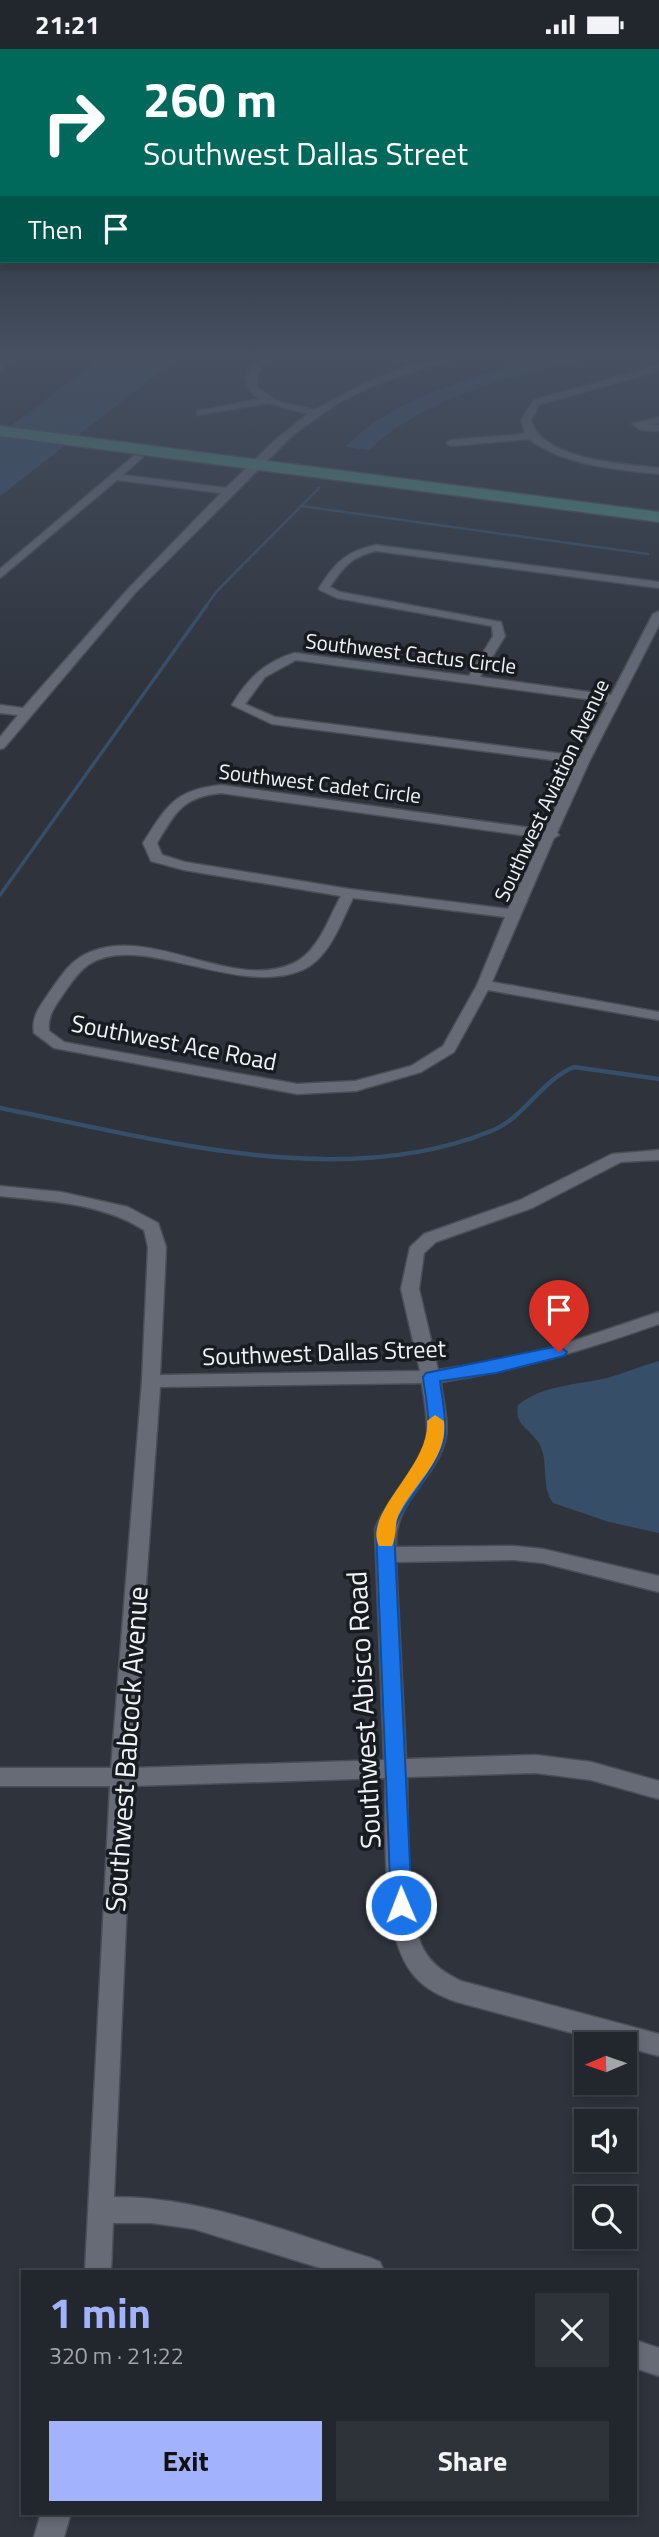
<!DOCTYPE html>
<meta charset="utf-8">
<style>
body{margin:0;font-family:"Titillium Web",sans-serif;background:#2e3239;color:#f1f3f6;height:100vh;display:flex;flex-direction:column;font-size:26px;white-space:nowrap}
*{box-sizing:border-box;margin:0}
p{font-size:23px;color:#a2a5aa}
.icon{flex:none;width:38px;height:38px;fill:none;stroke:currentColor;stroke-width:2;stroke-linecap:round;stroke-linejoin:round}
.map{position:relative;flex:1;overflow:hidden}
.panel{position:absolute;left:21px;top:2221px;width:616px;height:245px;display:flex;flex-direction:column;background:#22262d;border-radius:0px;box-shadow:0 4px 10px #0003,0 0 0 2px #3f4349}
.panel>*{flex:none}
.guide{position:absolute;left:0px;top:0px;width:660px;height:214px;box-shadow:0 4px 10px #0003,0 0 0 2px #3f4349;background:#00695c;color:#fff;overflow:hidden}
.needle{width:46px;rotate:268deg}
.tools{position:absolute;left:574px;top:1983px;display:grid;gap:14px}
.tools a{display:grid;place-items:center;width:63px;height:63px;border-radius:0px;background:#22262d;box-shadow:0 4px 10px #0003,0 0 0 2px #3f4349;font-size:35px}
.pin{position:absolute;display:grid;place-items:center;width:60px;height:60px;color:#fff;margin:-72px -30px;border-radius:50% 50% 50% 0;rotate:-45deg;box-shadow:0 0 7px #0007}
.pin .icon{rotate:45deg}
.me{position:absolute;width:77px;margin:-38px;rotate:359deg;stroke-linejoin:round;filter:drop-shadow(0 0 5px #0008)}
.turn{display:flex;align-items:center;gap:24px;height:147px;padding:0 28px;font-size:32px}
.turn .icon{width:91px;height:91px;stroke-width:2.5}
.turn b{display:block;font-size:49px;line-height:60px}
.then{display:flex;align-items:center;height:66px;padding:0 28px;background:#0003;gap:14px;font-size:26px}
.round{display:grid;place-items:center;flex:none;width:74px;height:74px;border-radius:0px;background:#2e3239}
.head{display:flex;align-items:center;justify-content:space-between;height:119px;padding:0 28px}
h1{font-size:42px;font-weight:700;line-height:52px;color:#a3b2fd}
.primary-button{display:flex;gap:14px;margin-top:auto;padding:14px 28px}
.primary-button a{flex:1;height:80px;border-radius:0px;background:#a3b2fd;color:#111;font-size:28px;font-weight:700;line-height:80px;text-align:center}
.primary-button a+a{background:#2e3239;color:#f1f3f6}
.status{display:flex;justify-content:space-between;align-items:center;height:49px;padding:0 35px;background:#22262d;direction:ltr}
.status svg{height:19px;fill:currentColor}
.map>svg:first-child{display:block}
.water{fill:#364e67}
.lines{fill:none;stroke-linecap:round;stroke-linejoin:round}
.stream-far2{stroke:#364e67;stroke-width:2.5}
.stream-far1{stroke:#364e67;stroke-width:3.5}
.stream{stroke:#364e67;stroke-width:4.5}
.minor-casing{stroke:#4a4f56;stroke-width:3}
.primary-casing{stroke:#4a4f56;stroke-width:3}
.minor{fill:#666b76;fill-rule:evenodd}
.primary{fill:#4a8979;fill-rule:evenodd}
.route{fill:#1a73e8;stroke:#114b97;stroke-width:2}
.slow{fill:#f59e0b}
.labels{text-anchor:middle;dominant-baseline:central;stroke-width:7;stroke-linejoin:round;paint-order:stroke}
.far-street-label{font-size:21px;fill:#f0f4f9;stroke:#181b1f}
.street-label{font-size:24px;fill:#f0f4f9;stroke:#181b1f}
.near-street-label{font-size:28px;fill:#f0f4f9;stroke:#181b1f}
</style>
<div class="status"><b>21:21</b><svg viewBox="0 0 49 12"><path d="M0 12V9h3v3zM5 12V6h3v6zM10 12V3h3v9zM15 12V0h3v12zM26 1h20v11H26zM47 4h2v5h-2z"/></svg></div>
<div class="map">
<svg width="659" height="2488" viewBox="0 0 659 2488">
<rect width="100%" height="100%" fill="#2e333c"/>
<path class="water" d="M108 304H184L0 447V385Z
M570 304H610C526 325 435 340 369 401L345 398C403 340 493 324 570 304Z
M659 1312V1484L609 1473 553 1454C540 1437 550 1410 538 1393 529 1379 514 1376 518 1356 542 1336 577 1336 607 1329 624 1324 641 1317 659 1312Z"/>
<g class="lines">
<path class="stream-far2" d="M301 457 648 505
M206 557 217 542 319 439"/>
<path class="stream-far1" d="M0 846 207 556"/>
<path class="stream" d="M0 1059C153 1089 340 1144 491 1082 525 1069 541 1031 574 1018L659 1030"/>
<g class="minor-casing">
<path id="minor" d="M5 304H13L16 307 0 321V313L7 307Z
M265 304H273C264 315 253 323 258 339L277 352 315 361 367 333 411 316 377 304C392 304 406 314 420 314 437 314 452 303 469 304L374 336 338 354 294 385 135 544 4 699 0 700V688L18 666 0 664V656L23 659 128 540 221 444 117 431 0 529V520L135 406 143 408 123 426 226 439 274 392 308 365 268 354 197 366V362L260 350 250 342 246 330 251 318Z
M659 316V322L540 355 531 371C542 411 623 415 659 419V425C616 420 565 417 529 390L451 397 446 394 451 391 525 385 521 371 534 351Z
M659 368V374L646 376H659V382L641 381 632 375Z
M376 496 659 533V539L376 502C352 507 343 518 330 538L340 543 501 573 505 587 480 628 611 646 653 565 659 562V576L590 711 557 784 559 786 554 789 492 933 659 963V971L488 941 454 1003 421 1023 356 1042 297 1045 54 999 34 984C31 966 42 955 51 941 59 930 67 917 79 909 143 869 227 943 292 915 318 904 328 870 341 847L184 821 151 812 143 794C167 757 174 741 221 736L545 781 576 714 272 675 232 656C247 630 266 612 295 604L469 627 493 587 492 577 337 549 320 541 319 539C335 514 346 502 376 496ZM296 611 608 653 580 707 275 668 245 655 265 628ZM221 744 542 789 508 860 349 840 185 813 162 806 157 794C176 763 182 748 221 744ZM353 849 505 868 477 936 443 997 411 1017 355 1032 297 1035 85 997 64 993 49 982C47 966 56 956 64 944 71 934 78 923 88 916 139 881 236 949 302 921 329 910 341 873 353 849Z
M659 1101V1111L621 1113 532 1159 436 1193 424 1204 419 1240 438 1321 496 1312 555 1298 659 1263V1275C585 1301 519 1321 441 1333 442 1349 449 1371 446 1387 438 1430 393 1450 396 1498L514 1497 543 1500 659 1527V1543L543 1514 514 1511 396 1513 406 1710 536 1706 591 1713 659 1732V1750L591 1731 536 1724 407 1728C408 1768 406 1870 424 1901 432 1916 446 1925 461 1932L659 1985V2007L625 1998V1995H613L457 1953C440 1947 423 1939 412 1924 379 1881 387 1783 385 1729L132 1737 114 2148C204 2148 286 2183 371 2209L380 2213 384 2222H330L194 2180 152 2174H113L111 2222H85L110 1737H0V1719H111L142 1332 148 1198 144 1181C102 1154 49 1152 0 1147V1137L61 1143 128 1158 158 1174 166 1198 160 1326 420 1322 401 1240 410 1198 424 1185 520 1151 612 1105ZM422 1334C424 1350 428 1368 427 1384 426 1411 386 1450 375 1480L384 1711 133 1719 160 1338Z
M635 2291 659 2299V2327L635 2319Z
M41 2464H71L64 2488H34Z"/>
</g>
<g class="primary-casing">
<path id="primary" d="M0 377 659 463V473L0 387Z"/>
</g>
<use href="#minor" class="minor"/>
<use href="#primary" class="primary"/>
</g>
<linearGradient id="sky" x2="0" y2="1"><stop stop-color="#191c21"/><stop offset="0.47" stop-color="#465061"/><stop offset="1" stop-color="#465061" stop-opacity="0"/></linearGradient>
<rect width="659" height="652" fill="url(#sky)"/>
<path class="route" d="M559 1297 567 1303 564 1307 496 1324 440 1332C442 1349 447 1371 445 1388 438 1422 406 1447 394 1480L412 1856 409 1863 401 1865 394 1863 391 1856 376 1480C388 1447 420 1422 427 1389 431 1371 425 1346 423 1328L426 1324Z"/>
<path class="slow" d="M435 1366 444 1372C448 1410 415 1433 399 1465 394 1475 397 1487 392 1497H379C362 1464 431 1417 427 1372Z"/>
<g class="labels">
<g class="far-street-label">
<text transform="translate(411 604) rotate(7)">Southwest Cactus Circle</text>
<text transform="translate(320 734) rotate(7)">Southwest Cadet Circle</text>
<text transform="translate(551 741) rotate(-65)">Southwest Aviation Avenue</text>
</g>
<g class="street-label">
<text transform="translate(174 993) rotate(11)">Southwest Ace Road</text>
<text transform="translate(324 1303) rotate(-2)">Southwest Dallas Street</text>
</g>
<g class="near-street-label">
<text transform="translate(363 1661) rotate(-93)">Southwest Abisco Road</text>
<text transform="translate(126 1700) rotate(-86)">Southwest Babcock Avenue</text>
</g>
</g>
</svg>
<div class="tools">
<a><svg class="needle" viewBox="-14 -14 28 28"><path d="M0-13l5 13h-10z" fill="#e53935"/><path d="M0 13l5-13h-10z" fill="#a2a5aa"/></svg></a>
<a><svg class="icon" aria-label="sound" viewBox="0 0 24 24"><path d="M4 9h4l5-4v14l-5-4H4zM17 9q2 3 0 6"/></svg></a>
<a><svg class="icon" aria-label="search" viewBox="0 0 24 24"><circle cx="10" cy="10" r="6"/><path d="M15 15l6 6"/></svg></a>
</div>
<div class="pin" style="left:559px;top:1303px;background:#d93025"><svg class="icon" aria-label="arrive" viewBox="0 0 24 24"><path d="M6 21V4h12l-3 4 3 4H6"/></svg></div>
<svg class="me" style="left:401px;top:1856px" viewBox="-20 -20 40 40"><circle r="17" fill="#1a73e8" stroke="#fff" stroke-width="3"/><path d="M0-11L8 9 0 5-8 9z" fill="#fff"/></svg>
<div class="guide">
<div class="turn"><svg class="icon" aria-label="right" viewBox="0 0 24 24"><path d="M7 20v-9h11M14 6l5 5-5 5"/></svg><div><b>260 m</b>Southwest Dallas Street</div></div>
<div class="then">Then<svg class="icon" aria-label="arrive" viewBox="0 0 24 24"><path d="M6 21V4h12l-3 4 3 4H6"/></svg></div>
</div>
<section class="panel">
<div class="head"><div><h1>1 min</h1><p>320 m · 21:22</p></div><a class="round"><svg class="icon" aria-label="close" viewBox="0 0 24 24"><path d="M6 6l12 12M18 6L6 18"/></svg></a></div>
<div class="primary-button"><a>Exit</a><a>Share</a></div>
</section>
</div>
